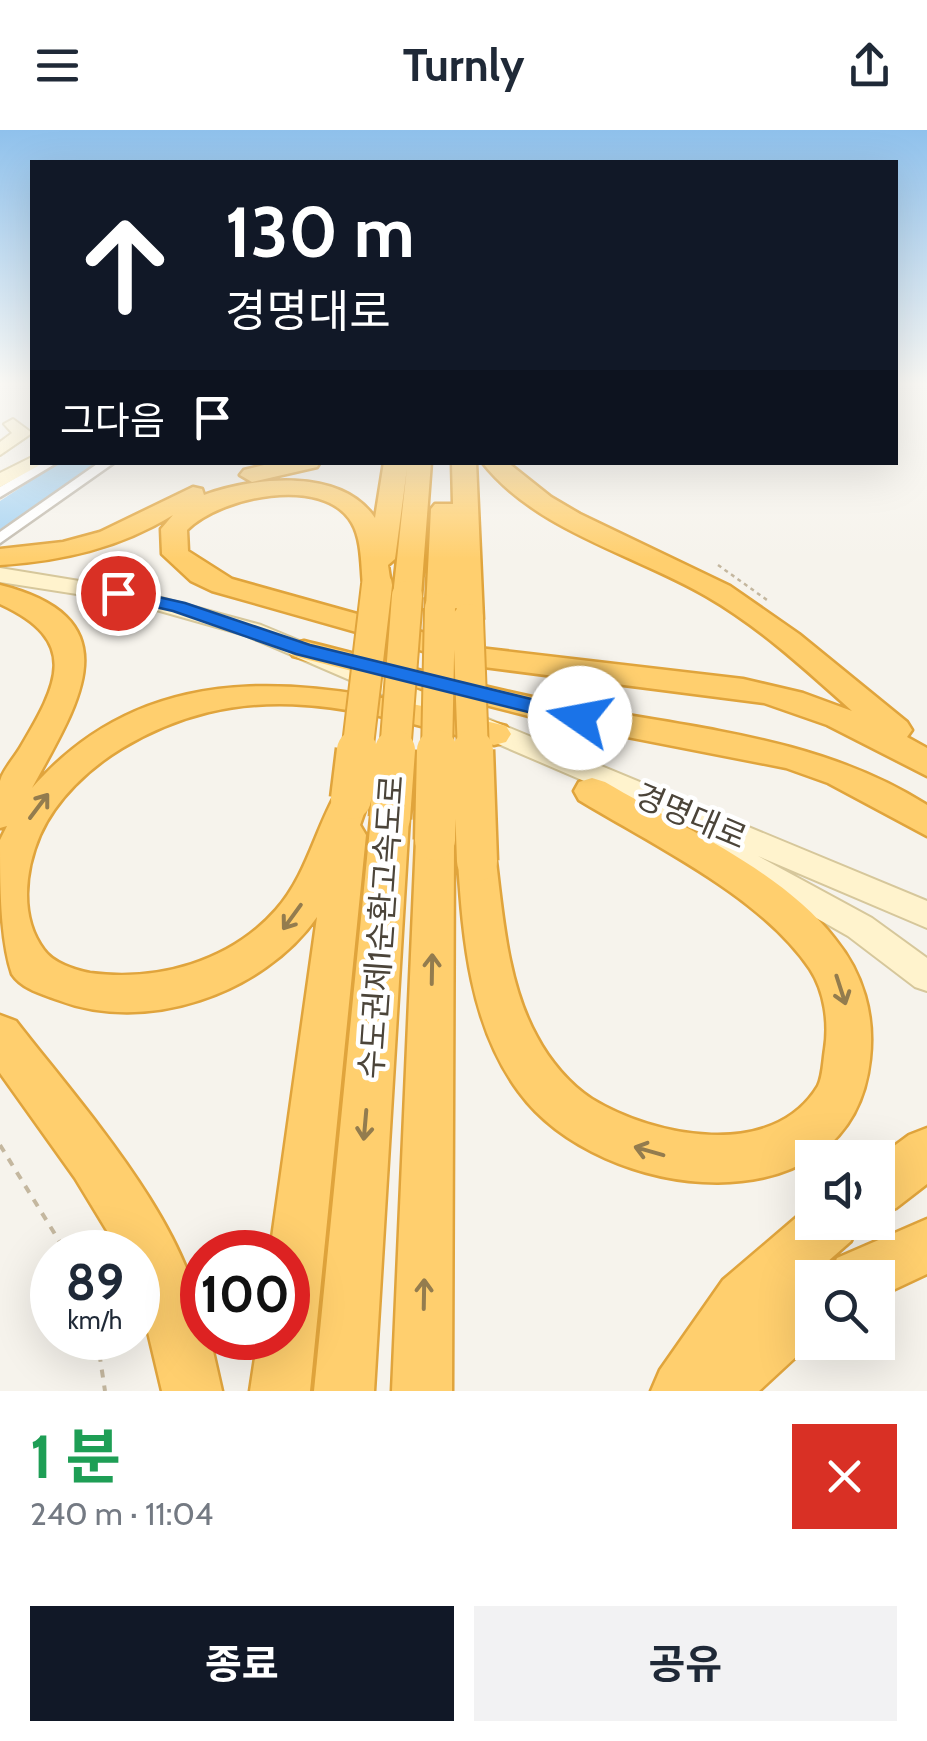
<!DOCTYPE html>
<html lang="ko">
<meta charset="utf-8">
<style>
body{margin:0;font-family:Cabin,"Noto Sans KR",sans-serif;background:#f2f2f3;color:#1f2937;height:100vh;display:flex;flex-direction:column;font-size:38px;white-space:nowrap}
*{box-sizing:border-box;margin:0}
p{font-size:32px;color:#747a83}
.icon{flex:none;width:55px;height:55px;fill:none;stroke:currentColor;stroke-width:2;stroke-linecap:round;stroke-linejoin:round}
.map{position:relative;height:1261px;overflow:hidden}
.panel{display:flex;flex-direction:column;background:#fff;flex:1}
.panel>*{flex:none}
.guide{position:absolute;left:30px;top:30px;width:868px;height:305px;border-radius:0px;box-shadow:0 10px 40px #0002;background:#111827;color:#fff;overflow:hidden}
.controls{position:absolute;left:795px;top:1010px;display:grid;gap:20px}
.controls a{display:grid;place-items:center;width:100px;height:100px;border-radius:0px;background:#fff;box-shadow:0 10px 40px #0002;font-size:50px}
.speed{position:absolute;left:30px;top:1100px;display:flex;gap:20px;font-size:50px;font-weight:700;text-align:center}
.speed>*{display:grid;place-content:center;width:130px;height:130px;border-radius:50%;background:#fff;box-shadow:0 10px 40px #0002;line-height:1}
.speed small{font-size:25px;font-weight:400}
.speed .limit{border:15px solid #d22;background:#fff;color:#111}
.pin{position:absolute;display:grid;place-items:center;width:85px;height:85px;color:#fff;margin:-42px;border:5px solid #fff;border-radius:50%;box-shadow:0 2px 10px #0007}
.me{position:absolute;width:110px;margin:-55px;rotate:282deg;stroke-linejoin:round;filter:drop-shadow(0 0 8px #0008)}
.turn{display:flex;align-items:center;gap:35px;height:210px;padding:0 30px;font-size:45px}
.turn .icon{width:130px;height:130px;stroke-width:2.5}
.turn b{display:block;font-size:70px;line-height:85px}
.then{display:flex;align-items:center;height:95px;padding:0 30px;background:#0003;gap:20px;font-size:38px}
.round{display:grid;place-items:center;flex:none;width:105px;height:105px;border-radius:0px;background:#f2f2f3}
.head{display:flex;align-items:center;justify-content:space-between;height:170px;padding:0 30px}
h1{font-size:60px;font-weight:700;line-height:75px;color:#1e9e55}
.primary-button{display:flex;gap:20px;margin-top:auto;padding:20px 30px}
.primary-button a{flex:1;height:115px;border-radius:0px;background:#111827;color:#fff;font-size:40px;font-weight:700;line-height:115px;text-align:center}
.primary-button a+a{background:#f2f2f3;color:#1f2937}
header{display:flex;justify-content:space-between;align-items:center;height:130px;padding:0 30px;background:#fff;font-size:45px;font-weight:700}
.map>svg:first-child{display:block}
.water{fill:#a9d4f2}
.lines{fill:none;stroke-linecap:round;stroke-linejoin:round}
.street-casing{stroke:#c2bbae;stroke-width:5}
.secondary-casing{stroke:#d6c79b;stroke-width:4}
.highway-casing{stroke:#e0a43c;stroke-width:5}
.path-far1{stroke:#c4b79f;stroke-width:2.5;stroke-dasharray:4 4;stroke-linecap:butt}
.path{stroke:#c4b79f;stroke-width:4;stroke-dasharray:8 8;stroke-linecap:butt}
.street{fill:#fff;fill-rule:evenodd}
.secondary{fill:#fff3cd;fill-rule:evenodd}
.highway{fill:#ffcf6e;fill-rule:evenodd}
.highway-bridge-far1-casing{stroke:#e0a43c;stroke-width:34;stroke-linecap:butt}
.highway-bridge-casing{stroke:#e0a43c;stroke-width:45;stroke-linecap:butt}
.highway-bridge-far1{stroke:#ffcf6e;stroke-width:30}
.highway-bridge{stroke:#ffcf6e;stroke-width:40}
.oneway{stroke:#937c4e}
.route{fill:#1a73e8;stroke:#114b97;stroke-width:2.5}
.labels{text-anchor:middle;dominant-baseline:central;stroke-width:9;stroke-linejoin:round;paint-order:stroke}
.street-label{font-size:32px;fill:#4b4439;stroke:#fff}
</style>
<header><svg class="icon" aria-label="menu" viewBox="0 0 24 24"><path d="M4 6h16M4 12h16M4 18h16"/></svg>Turnly<svg class="icon" aria-label="share" viewBox="0 0 24 24"><path d="M12 15V3M7 8l5-5 5 5M5 13v7h14v-7"/></svg></header>
<div class="map">
<svg width="927" height="1261" viewBox="0 0 927 1261">
<rect width="100%" height="100%" fill="#f6f3ec"/>
<path class="water" d="M58 333H102L0 403V371Z"/>
<g class="lines">
<g class="street-casing">
<path id="street" d="M42 332H58L0 367V357Z
M100 332H115L0 413V402Z"/>
</g>
<g class="secondary-casing">
<path id="secondary" d="M13 289 32 303 0 325V312L12 303 4 294Z
M32 327V332H41L38 336 0 357V343Z
M0 438 128 459 261 495 927 771V798L758 726 872 788 927 828V861L915 857 848 806 698 721 694 713 705 703 245 505 128 472 0 452Z"/>
</g>
<g class="highway-casing">
<path id="highway" d="M276 332H320L317 337 252 352 240 345 244 340Z
M384 332H431L421 466 417 472H397L393 466 407 338 395 429 388 435 391 455 387 461 377 463 363 455C361 436 362 410 352 393 324 344 219 367 187 400L188 421 232 449 479 518 743 549 803 563 852 581C806 540 760 497 706 466 634 424 536 401 482 332H507L551 367 580 384 730 456 799 504 907 592 912 600 907 607 927 618V646L827 595 764 573 476 536 212 461 191 451 162 424 161 399 173 385C119 418 62 431 0 435V419L63 412 100 402 193 357 202 359 204 365C253 347 341 337 375 388Z
M452 332H476L483 489 478 495H458L453 480 440 487 430 484 426 478 431 379 435 374H453Z
M0 455C136 489 77 575 32 658 158 514 332 553 494 593L506 596 511 604 506 612 494 615C360 580 250 542 122 618 89 638 56 669 40 705 25 740 19 787 44 820 53 833 75 840 90 843 157 852 230 832 276 780 307 745 315 699 338 660L351 656 364 660 369 669 360 695 366 705 310 1261H250L258 1208H288V1122H270L317 787C263 864 146 904 58 870 42 864 22 859 12 844 0 808 0 752 0 710L7 696 0 698C0 684 0 665 0 651 3 640 14 628 20 618 58 554 81 511 0 474Z
M304 511C388 532 471 555 556 572 683 598 815 604 927 675V706L828 653 786 638 556 593 293 526 289 520 293 514Z
M592 648 605 652C679 696 782 740 835 809 863 843 875 885 870 929 852 1103 600 1073 519 962 470 896 463 809 458 731L463 721 477 716 491 721 496 731C503 789 508 855 537 907 549 930 570 955 592 969 654 1007 773 1031 818 956 823 946 823 931 825 919 829 893 825 862 810 839 761 766 653 715 579 670L574 661 579 652Z
M390 675 403 679 409 688 374 1261H314L371 688 377 679Z
M435 696 448 700 454 710 452 1261H392L416 710 422 700Z
M0 885 16 891C76 969 202 1107 202 1208H210L222 1261H162L138 1160V1122H120L75 1048 0 943Z
M927 998V1054L896 1078 878 1086V1028L909 1005Z
M812 1074V1092H858L851 1111 810 1147 814 1148 812 1212 759 1261H651L660 1240 723 1150Z
M927 1089V1144L878 1167V1148H829L837 1128Z"/>
</g>
<path class="path-far1" d="M718 435 767 470"/>
<path class="path" d="M0 1015 66 1122
M97 1208 105 1261"/>
<use href="#street" class="street"/>
<use href="#secondary" class="secondary"/>
<use href="#highway" class="highway"/>
<g class="highway-bridge-far1-casing">
<path id="highway-bridge-far1" d="M468 489 473 623
M357 623 377 455
M395 623 407 466
M437 623 440 478"/>
</g>
<g class="highway-bridge-casing">
<path id="highway-bridge" d="M473 620 477 731
M351 669 357 620
M390 688 395 620
M435 710 437 620"/>
</g>
<use href="#highway-bridge-far1" class="highway-bridge-far1"/>
<use href="#highway-bridge" class="highway-bridge"/>
</g>
<defs><path id="oneway-shaft" d="M-6 0H5M1.5-3L5.5 0L1.5 3" fill="none" stroke-width="1.6" stroke-linecap="round" stroke-linejoin="round" transform="scale(2.5)"/></defs>
<g class="oneway">
<use href="#oneway-shaft" transform="translate(39 676) rotate(-53)"/>
<use href="#oneway-shaft" transform="translate(292 787) rotate(126)"/>
<use href="#oneway-shaft" transform="translate(432 839) rotate(-89)"/>
<use href="#oneway-shaft" transform="translate(841 860) rotate(72)"/>
<use href="#oneway-shaft" transform="translate(365 995) rotate(95)"/>
<use href="#oneway-shaft" transform="translate(649 1021) rotate(-164)"/>
<use href="#oneway-shaft" transform="translate(424 1164) rotate(-89)"/>
</g>
<linearGradient id="sky" x2="0" y2="1"><stop stop-color="#8fc1ec"/><stop offset="0.59" stop-color="#fbfaf6"/><stop offset="1" stop-color="#fbfaf6" stop-opacity="0"/></linearGradient>
<rect width="927" height="429" fill="url(#sky)"/>
<path class="route" d="M118 458 185 473 310 515 580 581 591 588 580 595 296 524 173 481 111 467V459Z"/>
<g class="labels">
<g class="street-label">
<text transform="translate(691 686) rotate(23)">경명대로</text>
<text transform="translate(381 797) rotate(-86)">수도권제1순환고속도로</text>
</g>
</g>
</svg>
<div class="controls">
<a><svg class="icon" aria-label="sound" viewBox="0 0 24 24"><path d="M4 9h4l5-4v14l-5-4H4zM17 9q2 3 0 6"/></svg></a>
<a><svg class="icon" aria-label="search" viewBox="0 0 24 24"><circle cx="10" cy="10" r="6"/><path d="M15 15l6 6"/></svg></a>
</div>
<div class="speed"><div>89<small>km/h</small></div><div class="limit">100</div></div>
<div class="pin" style="left:118px;top:463px;background:#d93025"><svg class="icon" aria-label="arrive" viewBox="0 0 24 24"><path d="M6 21V4h12l-3 4 3 4H6"/></svg></div>
<svg class="me" style="left:580px;top:588px" viewBox="-20 -20 40 40"><circle r="19" fill="#fff"/><path d="M0-13L10 11 0 6-10 11z" fill="#1a73e8"/></svg>
<div class="guide">
<div class="turn"><svg class="icon" aria-label="ahead" viewBox="0 0 24 24"><path d="M12 20V5M6 11l6-6 6 6"/></svg><div><b>130 m</b>경명대로</div></div>
<div class="then">그다음<svg class="icon" aria-label="arrive" viewBox="0 0 24 24"><path d="M6 21V4h12l-3 4 3 4H6"/></svg></div>
</div>
</div>
<section class="panel">
<div class="head"><div><h1>1 분</h1><p>240 m · 11:04</p></div><a class="round" style="background:#d93025;color:#fff"><svg class="icon" aria-label="close" viewBox="0 0 24 24"><path d="M6 6l12 12M18 6L6 18"/></svg></a></div>
<div class="primary-button"><a>종료</a><a>공유</a></div>
</section>
